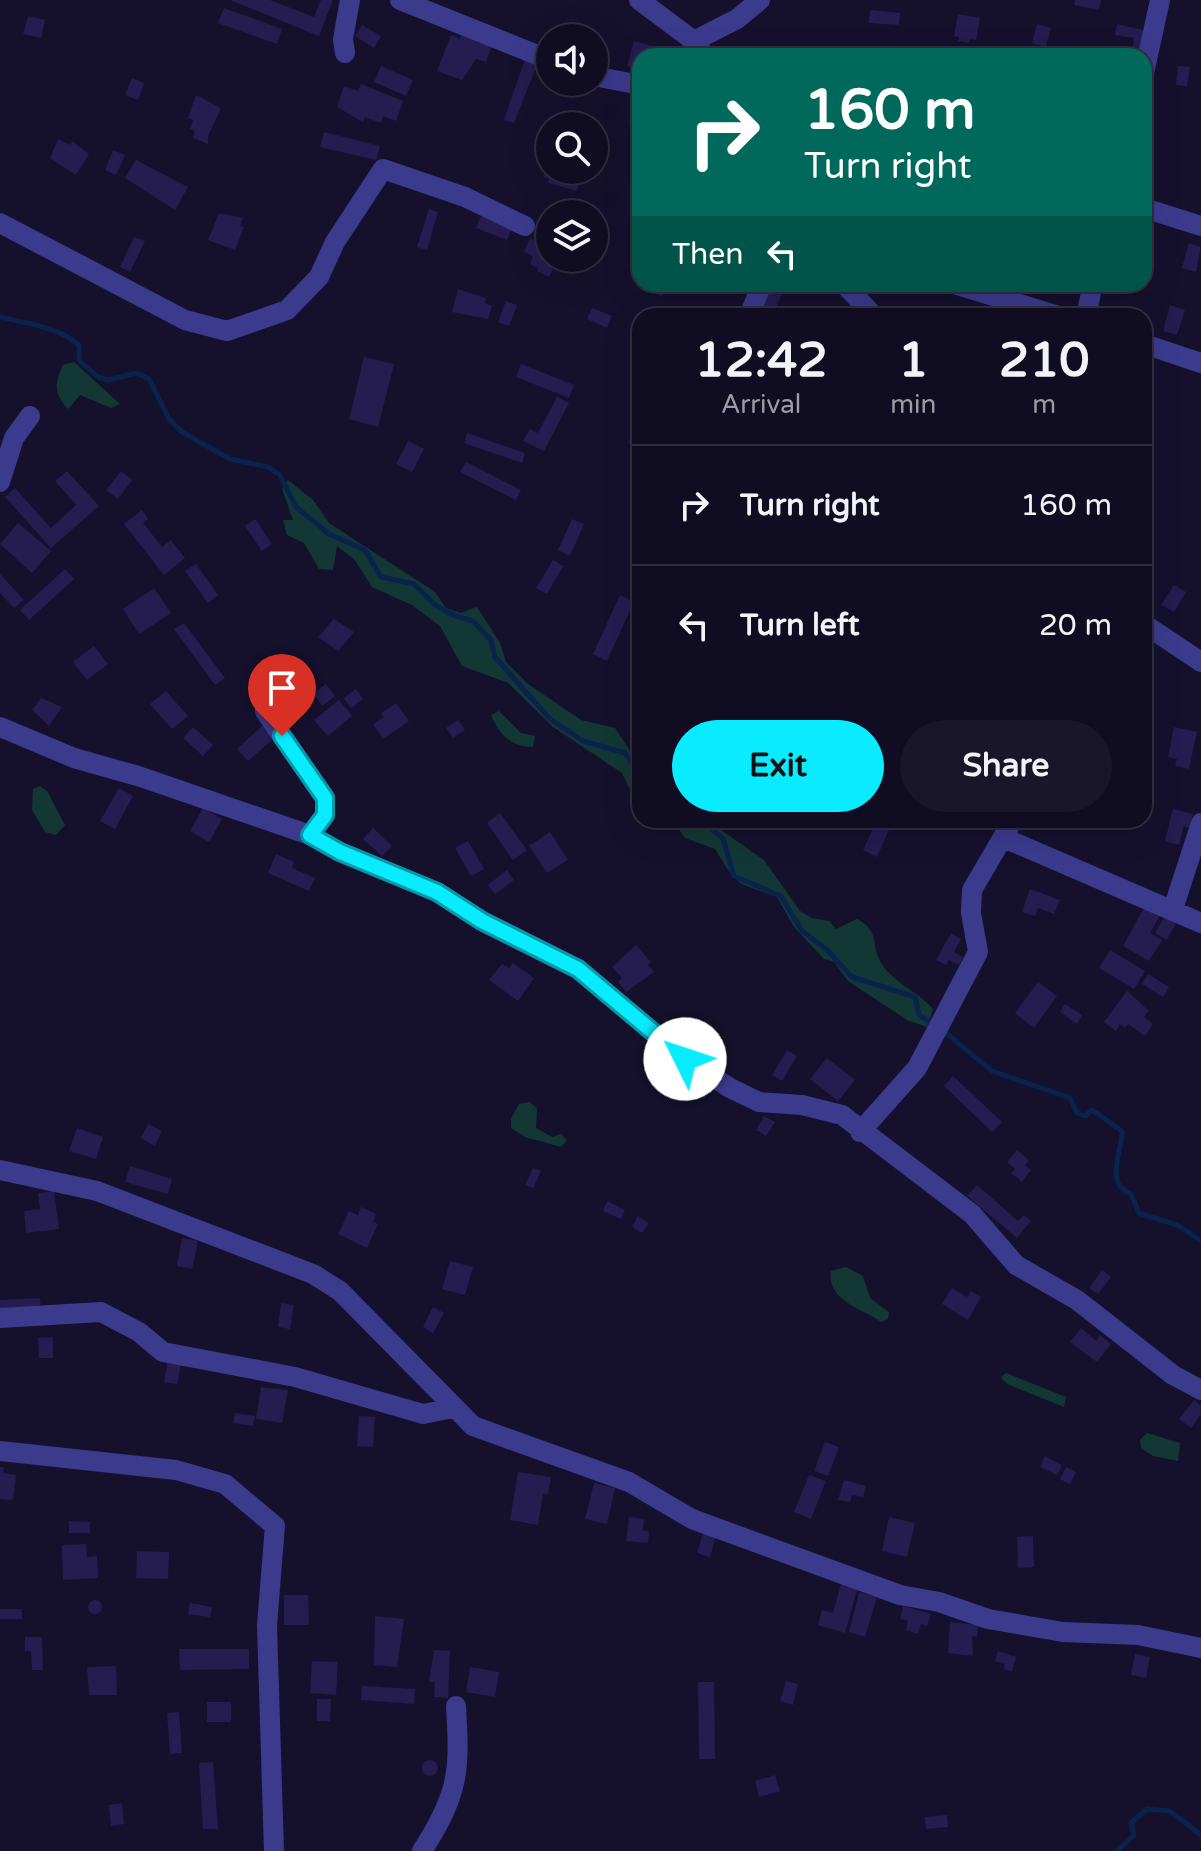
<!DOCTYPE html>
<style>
body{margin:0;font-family:"Varela Round",sans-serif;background:#19162a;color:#f1f3f6;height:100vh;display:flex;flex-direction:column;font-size:30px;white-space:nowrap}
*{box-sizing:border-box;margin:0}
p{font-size:26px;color:#9c9ca5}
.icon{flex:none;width:44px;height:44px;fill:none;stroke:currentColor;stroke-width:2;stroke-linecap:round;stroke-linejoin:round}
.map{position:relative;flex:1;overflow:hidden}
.drawer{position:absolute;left:632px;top:308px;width:520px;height:520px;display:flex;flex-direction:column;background:#100d22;border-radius:24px;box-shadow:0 8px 32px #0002,0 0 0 2px #302d40}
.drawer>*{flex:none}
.top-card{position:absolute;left:632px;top:48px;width:520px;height:244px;border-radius:24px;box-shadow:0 8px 32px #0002,0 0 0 2px #302d40;background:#00695c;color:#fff;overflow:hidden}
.fabs{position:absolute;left:536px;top:24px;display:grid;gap:16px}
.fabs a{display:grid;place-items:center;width:72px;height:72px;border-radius:50%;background:#100d22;box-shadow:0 8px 32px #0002,0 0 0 2px #302d40;font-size:40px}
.pin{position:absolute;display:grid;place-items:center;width:68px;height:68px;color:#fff;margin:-82px -34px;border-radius:50% 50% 50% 0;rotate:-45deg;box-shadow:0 0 8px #0007}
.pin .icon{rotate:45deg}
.me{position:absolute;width:88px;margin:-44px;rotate:311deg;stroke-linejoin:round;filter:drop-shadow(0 0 6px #0008)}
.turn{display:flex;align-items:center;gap:28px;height:168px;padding:0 40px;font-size:36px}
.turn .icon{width:104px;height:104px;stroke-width:2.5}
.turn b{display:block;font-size:56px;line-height:68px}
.then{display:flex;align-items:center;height:76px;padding:0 40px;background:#0003;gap:16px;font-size:30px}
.eta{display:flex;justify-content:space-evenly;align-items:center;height:136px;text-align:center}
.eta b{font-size:48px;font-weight:700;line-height:56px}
.button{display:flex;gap:16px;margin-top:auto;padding:16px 40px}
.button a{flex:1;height:92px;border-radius:48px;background:#09ebff;color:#111;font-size:32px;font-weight:700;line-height:92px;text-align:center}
.button a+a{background:#19162a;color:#f1f3f6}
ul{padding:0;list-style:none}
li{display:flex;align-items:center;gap:24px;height:120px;padding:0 40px;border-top:2px solid #302d40}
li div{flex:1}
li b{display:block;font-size:30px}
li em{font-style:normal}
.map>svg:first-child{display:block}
.green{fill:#133735}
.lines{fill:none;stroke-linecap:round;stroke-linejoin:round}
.stream{stroke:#09234d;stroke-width:5}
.building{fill:#251c4f}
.minor{stroke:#3c3a8d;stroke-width:20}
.route-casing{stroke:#0699a6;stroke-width:20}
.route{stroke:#09ebff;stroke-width:14}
</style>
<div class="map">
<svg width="1201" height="1851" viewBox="0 0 1201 1851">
<rect width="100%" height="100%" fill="#15112d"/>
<path class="green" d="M74 362 120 404 111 408 80 395 68 409C54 394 54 384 63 365Z
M288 480 313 500 329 523 435 592 446 608 461 613 477 607 500 643 506 662 528 684 581 720 615 728 640 766V801L632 794 622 773 553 727 508 683 462 666 440 626 412 605 372 587 354 559 337 546 333 570 319 569 304 543 287 535 283 520H293L282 489Z
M499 711 521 733 535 736 533 747C510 746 500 736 491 715Z
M40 786 47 791 65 825 56 835 45 832 32 810 33 789Z
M672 820H695L721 830 764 860 800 911 812 918 829 921 836 929 857 919C879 930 871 943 880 961 891 982 918 991 933 1009L927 1027 907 1020 848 981 834 962 824 959 794 927 777 897C735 881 739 889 715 849L685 838Z
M529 1102 537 1108 536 1128 552 1137 561 1134 567 1140 561 1147 525 1137 511 1128V1119L519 1104Z
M846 1267 863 1276 870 1298 889 1312 888 1319 881 1322C864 1309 826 1301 831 1271Z
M1006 1373 1066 1397 1064 1407 1007 1384 1001 1377Z
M1147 1433 1180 1443 1178 1461 1153 1456 1141 1448 1140 1440Z"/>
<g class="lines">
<path class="stream" d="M0 317C28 324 56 326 79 345V360L98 377 108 380 137 373 149 379 169 419 182 432 230 459 268 467 280 475 296 507 329 534 365 550 381 577 414 584 435 605 455 616 473 621 491 640 495 657 550 719 583 741 625 753 640 777
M702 820 723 839 734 876 781 896 802 931 827 950 852 977 915 997 919 1015 933 1024
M941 1029 992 1071 1070 1098 1077 1113 1085 1116 1092 1110 1122 1131C1122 1153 1104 1183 1131 1194L1139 1213 1177 1225 1201 1241
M1117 1851 1134 1835 1131 1823 1147 1809 1170 1811 1201 1835"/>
</g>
<path class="building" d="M230 0H270L314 17 321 0H333L319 36Z
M1075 0H1101L1099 10 1074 5Z
M224 8 282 29 277 44 218 23Z
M870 10 900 13 899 25 869 23Z
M958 14 980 18 976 40 970 39 969 43 958 41 959 37 954 36Z
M28 16 45 20 41 38 23 34Z
M1037 24 1051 28 1046 47 1032 43Z
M1117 24 1147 31 1145 49 1133 47 1134 38 1115 35Z
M362 25 381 36 374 48 355 36Z
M461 34 492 45 486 62 476 59 462 80 437 71 451 35 460 39Z
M634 41 660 48 658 56H640V69L627 66Z
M526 56 539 60 514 123 504 120Z
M381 66 413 80 406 96 374 82Z
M1178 66 1190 67 1187 86 1176 85Z
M132 78 144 83 138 100 125 95Z
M361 84 403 101 396 121 383 116 381 123 365 117 363 122 337 107 344 86 358 91Z
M196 95 221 108 208 136V144L193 138 195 131 190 129 193 120 188 118Z
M635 98 640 99V126L629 124Z
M324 132 380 146 376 160 320 147Z
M58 139 70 145 72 141 89 154 76 175 50 158Z
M113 150 125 155 116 175 105 170Z
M549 157 550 170H583L577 191 548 183 549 179 543 177Z
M136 160 188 187 175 210 125 178Z
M429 209 438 212 427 250 417 247Z
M219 213 243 218 240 226 244 227 235 250 208 240Z
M481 216 512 228 507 240 476 228Z
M134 237 145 241 130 272 120 267Z
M530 238 550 247V258H558L549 277 537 271 538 268 530 264 533 256 524 252Z
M1189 243 1201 247 1196 272 1182 268Z
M644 284H659L666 287 662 296 642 288Z
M769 285 783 289 774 316H759Z
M458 289 486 298 485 303 492 306 488 319 452 312Z
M506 301 517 305 509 326 498 322Z
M1170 305 1185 310 1177 335 1163 331Z
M592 308 612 316 607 328 587 319Z
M364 357 394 364 378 427 349 419Z
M521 364 574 385 569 398 516 377Z
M557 397 569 403 544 451 523 441 530 429 538 433Z
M635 423 640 425 639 448 628 443Z
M467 433 525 453 522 463 464 443Z
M408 441 424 449 412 472 396 464Z
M466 462 521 490 516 500 460 472Z
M67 471 99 506 51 548 5 497 15 488 51 528 76 505 55 481Z
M121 471 132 480 118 499 106 490Z
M142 510 148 519 143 523 162 547 171 540 185 558 164 575 124 524Z
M255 519 272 544 262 551 245 526Z
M572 519 584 524 570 556 558 550Z
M18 523 51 551 32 573 0 544Z
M553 560 563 566 547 594 536 588Z
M196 564 218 595 208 603 185 571Z
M65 569 74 579 29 620 20 610Z
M0 574 24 600 14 608 0 593Z
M1174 585 1186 592 1174 612 1161 605Z
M154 588 171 613 139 634 123 609Z
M620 595 634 602 607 661 593 654Z
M334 619 354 632 338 651 318 637Z
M184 623 225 678 215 685 174 629Z
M94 646 108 664 87 680 73 662Z
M281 677 288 687 272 699 265 690Z
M326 684 335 696 322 706 313 693Z
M356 689 363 699 351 708 344 698Z
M303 690 309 703 298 709 292 695Z
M166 691 188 716 172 729 150 704Z
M41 698 62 707 49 726 32 710Z
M339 700 352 716 328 736 314 720Z
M396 703 409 721 383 739 373 724 384 717 381 713Z
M458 720 465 730 453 738 446 728Z
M263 725 274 738 248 761 237 749Z
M193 727 213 745 203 756 183 738Z
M1174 727 1197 732 1189 769 1175 766 1177 759 1168 757Z
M119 788 133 796 115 829 100 821Z
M203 808 222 819 209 842 190 831Z
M1173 809 1193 814 1189 828 1184 826 1179 845 1165 841Z
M500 813 527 850 513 860 487 823Z
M877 820 893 821 877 857 863 850Z
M373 828 392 846 382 856 363 839Z
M550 832 568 860 547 873 529 846Z
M468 841 484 869 471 876 455 848Z
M276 854 294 862 292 868 315 878 309 891 268 873Z
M507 870 514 880 495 894 488 885Z
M1030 889 1060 900 1054 914 1038 908 1035 916 1022 912Z
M1145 906 1160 915 1150 933 1162 940 1149 961 1123 946Z
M1165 916 1176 923 1167 940 1155 933Z
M951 933 961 939 954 952 963 957 959 965 949 960 946 965 936 960Z
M636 945 651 962 648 965 654 972 626 992 618 982 622 978 612 967Z
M1110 950 1145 971 1134 989 1099 968Z
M513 963 534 978 518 1001 489 980 502 964 509 968Z
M1148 974 1169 987 1163 997 1142 984Z
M1038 982 1057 996 1034 1028 1015 1013Z
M1127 991 1149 1011 1144 1017 1153 1024 1145 1036 1128 1024 1125 1028 1120 1024 1116 1031 1104 1022Z
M1065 1004 1082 1015 1077 1024 1060 1012Z
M787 1050 797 1056 782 1081 772 1075Z
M827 1058 855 1080 838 1101 810 1079Z
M953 1076 1002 1122 992 1132 944 1086Z
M764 1116 775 1122 766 1136 756 1130Z
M148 1124 162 1131 155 1146 141 1138Z
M77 1128 103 1137 96 1159 69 1151Z
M1017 1150 1029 1160 1025 1165 1031 1170 1022 1182 1011 1173 1015 1169 1007 1162Z
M130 1166 172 1179 168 1194 125 1182Z
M533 1168 541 1171 533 1188 525 1185Z
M977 1185 1018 1221 1024 1215 1031 1221 1017 1238 967 1196Z
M54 1191 59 1229 26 1233 24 1211 40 1209 38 1193Z
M607 1201 625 1210 621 1219 603 1211Z
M361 1207 376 1214 373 1222 378 1224 367 1248 338 1234 349 1211 358 1215Z
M638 1216 649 1223 642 1233 632 1227Z
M182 1238 198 1241 192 1269 177 1266Z
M450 1261 473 1267 465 1295 442 1289Z
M1102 1270 1111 1277 1098 1294 1089 1288Z
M952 1288 967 1297 971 1291 981 1297 968 1320 942 1304Z
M40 1298 41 1308 0 1310V1300Z
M281 1303 294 1305 290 1329 278 1327Z
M433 1307 444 1313 433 1333 423 1327Z
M1081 1328 1096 1341 1100 1335 1111 1344 1097 1362 1070 1342Z
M53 1337V1358H39L38 1338Z
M168 1358 182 1360 177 1384 164 1382Z
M261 1387 288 1390 282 1423 256 1419Z
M1194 1400 1201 1406V1414L1191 1428 1179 1419Z
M235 1413 255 1416 253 1426 233 1423Z
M359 1416 375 1417 373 1447 357 1446Z
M825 1442 839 1447 828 1476 814 1471Z
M1045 1456 1062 1465 1057 1475 1040 1467Z
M0 1467H4L3 1473 16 1475 13 1500 0 1499Z
M1066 1467 1076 1472 1070 1484 1060 1479Z
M518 1472 551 1477 548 1494H543L538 1525 510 1520Z
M809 1475 826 1481 811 1519 794 1512Z
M844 1480 866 1486 863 1497 852 1495 850 1502 838 1500Z
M594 1483 615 1488 607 1524 585 1519Z
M629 1517 644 1519 643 1530 649 1531 648 1543 626 1541Z
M889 1517 915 1523 907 1557 882 1551Z
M69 1521 90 1522V1533H69Z
M704 1529 717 1532 710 1557 697 1553Z
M1033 1536 1034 1567 1018 1568 1017 1537Z
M86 1544 87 1557 97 1556 98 1578 63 1580 62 1545Z
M137 1551 169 1552 168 1579 136 1578Z
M841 1583 858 1587 845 1633 818 1625 822 1610 833 1613Z
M859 1592 877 1597 865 1637 849 1632Z
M284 1595H308L309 1625H284Z
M88 1607a7 7 0 1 1 14 0a7 7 0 1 1-14 0Z
M190 1603 212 1607 210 1617 188 1614Z
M903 1606 931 1614 927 1626 921 1624 918 1634 906 1630 908 1621 900 1619Z
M0 1609H22V1619H0Z
M375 1616 404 1619 397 1667 374 1665Z
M950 1622 978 1625 977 1637 972 1636 973 1656 948 1653Z
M25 1637H42L43 1670H32L31 1651H25Z
M179 1649H249V1669L180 1670Z
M434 1650 450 1651 448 1698 434 1697 435 1682H429Z
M998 1651 1016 1657 1012 1672 1004 1669 1005 1664 995 1661Z
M1135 1654 1150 1657 1146 1678 1131 1675Z
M312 1661 338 1662 336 1695 310 1693Z
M116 1666 117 1695H89L87 1667Z
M470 1667 499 1672 495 1697 466 1692Z
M786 1681 798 1684 793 1705 780 1701Z
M698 1682H714L715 1759H699Z
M362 1686 415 1689 414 1704 361 1700Z
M317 1699H331L330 1721H317Z
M207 1702H231V1722H207Z
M179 1712 182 1753 170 1754 167 1713Z
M422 1768a8 8 0 1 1 16 0a8 8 0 1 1-16 0Z
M213 1762 218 1829H203L199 1763Z
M775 1775 780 1791 759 1797 755 1781Z
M122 1803 124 1824 111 1826 109 1805Z
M947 1815 948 1827 926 1829 925 1817Z"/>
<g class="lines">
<path class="minor" d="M400 0 550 60
M639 0 694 41 705 56
M694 41 737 19 760 0
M345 53 343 39 350 0
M1144 73 1160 0
M594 76 640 85
M1144 208 1201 226
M0 223 185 320 227 331 287 310 319 277 335 242 383 169 465 197 525 226
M844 284 874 316
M954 284 1059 316
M749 316 762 284
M1086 316 1093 284
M1144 344 1201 363
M0 482 14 438 30 416
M1144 624 1201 662
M265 711 325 798V815L310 835
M0 727 74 758 138 776 310 835 340 852 437 892 482 921 578 969 685 1059 730 1088 759 1102 802 1105 842 1115 972 1214 1016 1265 1077 1300 1173 1375 1201 1390
M1004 838 1201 923
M1173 909 1201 823
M860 1132 917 1068 978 952 971 913 972 890 1013 820
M0 1170 97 1191 313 1274 340 1291 473 1426 629 1482 692 1519 900 1595 939 1602 988 1619 1063 1632 1138 1635 1201 1648
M0 1318 101 1312 139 1332 163 1352 295 1377 423 1414 453 1408
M0 1451 176 1470 225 1484 275 1526 267 1625 274 1851
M422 1851C459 1793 460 1772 456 1706"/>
</g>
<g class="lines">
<g class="route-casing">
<path id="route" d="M282 736 325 798V815L310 835 340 852 437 892 482 921 578 969 685 1059"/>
</g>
<use href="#route" class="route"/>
</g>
</svg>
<div class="fabs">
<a><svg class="icon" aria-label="sound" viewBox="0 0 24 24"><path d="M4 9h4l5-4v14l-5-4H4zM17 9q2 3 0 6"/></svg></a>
<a><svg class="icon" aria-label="search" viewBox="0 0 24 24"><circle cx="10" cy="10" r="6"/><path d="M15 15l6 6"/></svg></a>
<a><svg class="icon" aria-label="layers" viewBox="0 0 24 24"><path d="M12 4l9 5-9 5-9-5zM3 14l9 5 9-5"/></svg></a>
</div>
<div class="pin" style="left:282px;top:736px;background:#d93025"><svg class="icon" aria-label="arrive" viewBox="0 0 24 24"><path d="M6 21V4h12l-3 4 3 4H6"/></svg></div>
<svg class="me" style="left:685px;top:1059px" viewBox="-20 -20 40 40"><circle r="19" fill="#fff"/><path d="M0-13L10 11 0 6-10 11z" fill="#09ebff"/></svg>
<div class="top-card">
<div class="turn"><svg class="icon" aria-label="right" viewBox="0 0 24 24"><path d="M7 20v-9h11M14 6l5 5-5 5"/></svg><div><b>160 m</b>Turn right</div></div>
<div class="then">Then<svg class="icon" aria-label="left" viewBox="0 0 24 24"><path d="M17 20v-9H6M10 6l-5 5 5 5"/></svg></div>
</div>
<section class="drawer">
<div class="eta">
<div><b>12:42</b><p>Arrival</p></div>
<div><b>1</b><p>min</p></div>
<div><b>210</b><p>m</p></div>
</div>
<ul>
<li><svg class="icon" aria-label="right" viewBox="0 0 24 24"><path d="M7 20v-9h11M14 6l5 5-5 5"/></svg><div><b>Turn right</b></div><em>160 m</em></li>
<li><svg class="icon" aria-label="left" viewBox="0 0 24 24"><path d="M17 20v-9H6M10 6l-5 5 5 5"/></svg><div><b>Turn left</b></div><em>20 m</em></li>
</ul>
<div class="button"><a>Exit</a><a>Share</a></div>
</section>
</div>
